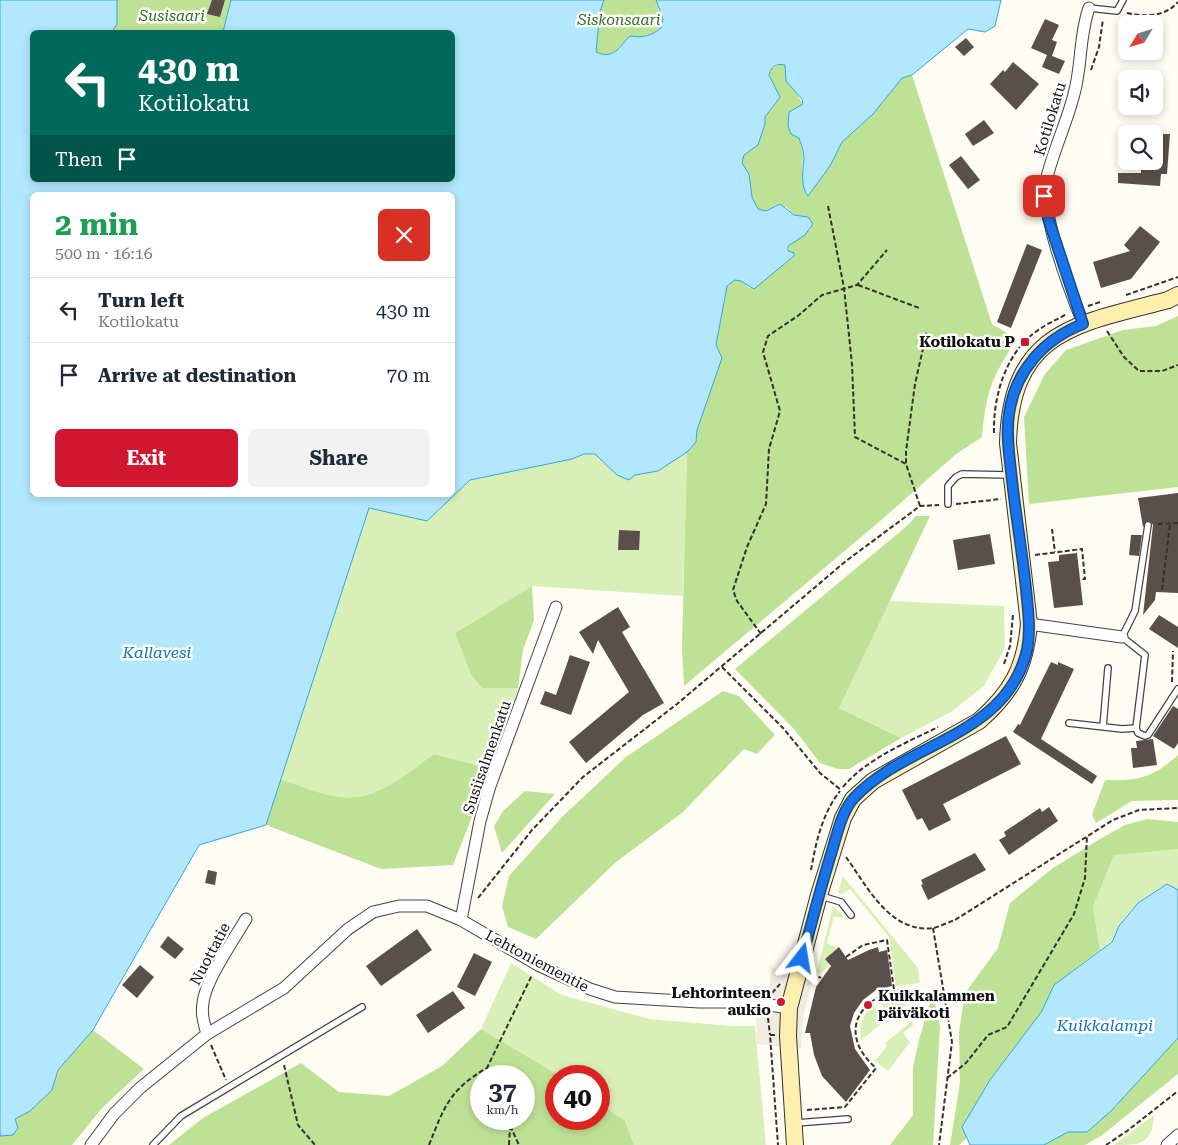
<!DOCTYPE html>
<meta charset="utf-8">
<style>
body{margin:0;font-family:"Roboto Serif",serif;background:#f2f2f3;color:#1f2937;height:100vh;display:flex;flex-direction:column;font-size:19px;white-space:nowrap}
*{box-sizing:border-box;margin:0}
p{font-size:16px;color:#747a83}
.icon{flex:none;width:28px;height:28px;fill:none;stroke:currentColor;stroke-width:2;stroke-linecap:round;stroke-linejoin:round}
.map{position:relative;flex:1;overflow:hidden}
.panel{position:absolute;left:30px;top:192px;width:425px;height:305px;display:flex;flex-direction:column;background:#fff;border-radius:8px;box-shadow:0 2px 8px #0003}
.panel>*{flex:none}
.banner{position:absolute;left:30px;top:30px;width:425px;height:152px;border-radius:8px;box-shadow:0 2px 8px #0003;background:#00695c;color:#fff;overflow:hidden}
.needle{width:32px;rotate:232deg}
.buttons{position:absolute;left:1118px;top:15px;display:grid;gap:10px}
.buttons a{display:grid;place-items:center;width:45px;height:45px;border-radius:8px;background:#fff;box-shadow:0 2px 8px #0003;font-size:25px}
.speed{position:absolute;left:470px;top:1065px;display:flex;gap:10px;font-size:25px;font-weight:700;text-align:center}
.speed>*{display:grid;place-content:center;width:65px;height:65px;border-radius:50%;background:#fff;box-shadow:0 2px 8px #0003;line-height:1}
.speed small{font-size:12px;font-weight:400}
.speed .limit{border:8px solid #d22;background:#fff;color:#111}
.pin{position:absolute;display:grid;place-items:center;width:42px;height:42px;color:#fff;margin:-21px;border-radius:10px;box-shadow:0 2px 8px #0006}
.me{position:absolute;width:55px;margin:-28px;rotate:14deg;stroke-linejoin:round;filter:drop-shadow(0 0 4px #0008)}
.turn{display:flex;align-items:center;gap:18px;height:105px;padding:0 25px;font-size:22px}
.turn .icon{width:65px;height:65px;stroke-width:2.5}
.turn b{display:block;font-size:35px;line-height:42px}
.then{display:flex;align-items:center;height:48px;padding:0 25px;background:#0003;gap:10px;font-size:19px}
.round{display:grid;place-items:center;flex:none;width:52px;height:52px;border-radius:8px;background:#f2f2f3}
.head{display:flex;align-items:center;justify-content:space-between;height:85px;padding:0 25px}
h1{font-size:30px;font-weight:700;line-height:38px;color:#1e9e55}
.primary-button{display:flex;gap:10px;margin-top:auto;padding:10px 25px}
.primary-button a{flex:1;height:58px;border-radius:8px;background:#d11730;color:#fff;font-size:20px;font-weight:700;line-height:58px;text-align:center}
.primary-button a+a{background:#f2f2f3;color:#1f2937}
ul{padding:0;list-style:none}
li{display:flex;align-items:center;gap:15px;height:65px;padding:0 25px;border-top:1px solid #e0e1e3}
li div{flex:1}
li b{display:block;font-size:19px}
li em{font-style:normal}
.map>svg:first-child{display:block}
.green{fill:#d9efb8}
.forest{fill:#bee295;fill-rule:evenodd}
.plaza{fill:#f2ece0}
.water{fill:#b2e7fd;stroke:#31a6dc;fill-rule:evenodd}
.building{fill:#5a504b}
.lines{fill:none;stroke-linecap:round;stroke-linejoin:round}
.lane-casing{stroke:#434343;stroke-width:8}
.street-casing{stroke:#434343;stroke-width:13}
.secondary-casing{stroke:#323232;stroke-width:18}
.path{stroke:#323232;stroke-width:2;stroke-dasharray:5 2.5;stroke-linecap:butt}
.lane{stroke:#fff;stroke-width:5.5}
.street{stroke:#fff;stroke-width:11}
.secondary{stroke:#ffefae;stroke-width:16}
.route-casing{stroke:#114b97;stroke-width:12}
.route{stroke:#1a73e8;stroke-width:9}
.poi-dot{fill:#d11730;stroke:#fff;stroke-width:2}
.labels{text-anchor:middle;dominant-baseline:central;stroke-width:5;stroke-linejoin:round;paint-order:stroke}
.park-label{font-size:15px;font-style:italic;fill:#327118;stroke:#fff}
.street-label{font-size:15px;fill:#101010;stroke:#fff}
.poi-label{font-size:15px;font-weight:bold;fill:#101010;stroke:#fff;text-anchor:end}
.water-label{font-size:16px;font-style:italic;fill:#0a77b2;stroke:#fff}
</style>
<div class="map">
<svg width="1178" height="1145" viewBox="0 0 1178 1145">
<rect width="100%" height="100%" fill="#fffcf3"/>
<path class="green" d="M687 452 683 596 532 586 455 633 482 688H518L513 707 491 769 434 754C413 769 383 795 356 797 333 800 303 787 281 779L369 508 427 521 470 480 572 459 584 454H595L617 475C651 476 660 470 687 452Z
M889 601 1004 606 1005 648 984 686 951 712 901 738 839 708Z
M1168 849H1178V890L1167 884C1148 894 1131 907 1119 926 1111 939 1114 941 1100 950L1093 907 1114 855Z
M843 876 918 968 920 983 896 986 889 937 850 889 842 894 838 893Z
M833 906 842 914 843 918 834 916 827 943 837 948 825 959 830 964 821 974 817 972Z
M511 963 562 995 649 1019 731 1026H755L766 1145H634L625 1121 599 1103V1076H560L481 1029Z
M908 994 909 1002 889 1018 879 1000Z
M873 1005 886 1020 861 1040C859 1026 862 1015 873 1005Z
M912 1021 913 1025 903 1033 910 1042 888 1071 875 1061 887 1046 885 1043Z
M1154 1115C1152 1145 1140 1145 1114 1145Z"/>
<path class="forest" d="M117 0H231L223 32H112L117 24Z
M604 0H656L663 25C655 36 643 38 630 36 619 48 615 59 596 52L600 11Z
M781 64 785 65V74L803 104C790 113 785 118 791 134L799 138 803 154 802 173 807 196 830 166 842 142 873 114 902 78 912 75 992 324 1017 339C992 377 986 391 982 437L955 455 879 522 684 686 682 648 687 452 696 442 697 430 722 358 716 345 727 286 735 280 741 281 750 288 757 286 794 256 789 251 788 246 811 229 803 216 794 215 786 207 776 205 766 211 758 209 752 197 749 174 742 163 744 155 758 145 765 124V117L780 97 769 75 771 69Z
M1178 316V487L1029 504 1024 417 1045 374 1066 350 1123 330 1156 326Z
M916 516H930L839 708 901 738 849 769H838L820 763 794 729 735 669 908 525Z
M532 586 534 620 523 650 518 688H482L471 674 455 633Z
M723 691 739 696 775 735 757 754 744 749 683 812 616 862 536 939 508 927 502 906 509 876 562 817 626 757Z
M434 754 491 769 453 865 381 869 266 825 281 779C303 787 333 800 356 797 383 795 413 769 434 754Z
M1178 755V800L1132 801 1096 823 1092 815 1105 780C1139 781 1152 778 1178 755Z
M525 791 555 794 502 853 494 826 503 811Z
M1147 819 1178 822V849L1114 855 1093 907 1100 950 1054 985 1042 1011 990 1080 962 1127 967 1138 959 1145H950L960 1083 959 1032 965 993 998 948 1010 903 1053 868 1100 839 1125 825Z
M933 993 940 1027 933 1145H890L913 1115V1067L919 1040Z
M481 1029 560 1076H556V1119H599V1103L625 1121 634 1145H169L203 1118 301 1063 339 1092 389 1096 442 1066ZM481 1076H524V1119H481Z
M93 1030 144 1069 102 1108 72 1145H0V1136L13 1135 15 1119 30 1111 52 1090 58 1070Z
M1178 1038V1074L1101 1136 1085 1145H1044L1068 1132H1087L1111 1111Z"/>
<path class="plaza" d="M771 967 812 980 803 1018 801 1049 757 1044 755 986H770Z"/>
<path class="water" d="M0 0H117V24L112 32H32V180H452V32H223L231 0H604L600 11 596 52C614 60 619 47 630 36 643 38 651 36 661 28L663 19 656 0H1001L995 26 985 32 968 29 912 75 902 78 873 114 842 142 830 166 808 196C800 187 803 169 804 158 804 152 801 144 799 138L791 134 788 126 789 112 803 104 802 99 786 81 785 65C776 63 771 67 769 75L780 97 765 117V124L758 145 744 155 742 163 749 174 752 197 758 209 766 211 780 204 794 215 808 217 813 224 805 235 788 246V251L794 253V256L754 289 741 281 735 280 727 286 716 345 722 358 697 430 696 442 687 452 658 471 635 475 629 480 617 475 595 454H584L572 459 470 480 427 521 369 508 266 825 199 845 93 1030 58 1070 52 1090 30 1111 15 1119 18 1128 13 1135 0 1136ZM32 195H452V495H32Z
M1167 884 1178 890V1038L1111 1111 1087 1132H1068L1044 1145H970L962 1127 990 1080 1042 1011 1054 985 1112 942 1119 926 1138 903Z"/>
<path class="building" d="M212 0H225L220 17 207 14Z
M1045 19 1059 25 1052 40 1057 42 1052 56 1065 61 1059 74 1042 67 1047 55 1031 48Z
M966 38 974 47 964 56 955 47Z
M1013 62 1039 84 1016 110 990 84 1003 70 1005 72Z
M984 120 994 133 973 146 965 134Z
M1154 134H1170L1167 174H1161L1160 186 1118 183V173H1141V161H1154Z
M961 156 980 180 968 189 949 165Z
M1140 226 1160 242 1131 279 1101 288 1093 262 1130 251 1124 245Z
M1027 244 1042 250 1011 328 997 322Z
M1178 493V593L1156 592 1155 600 1143 615 1153 525 1151 522 1147 521 1143 527 1138 498Z
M619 530 640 531 639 550H618Z
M990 534 995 564 958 570 953 540Z
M1131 535H1142L1139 556 1129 555Z
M1077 553 1083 605 1054 608 1048 562 1059 561V555Z
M618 607 630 627 622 632 664 703 643 715 586 763 569 742 629 692 598 640 593 654 579 632Z
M1159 615 1178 627V648L1149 629Z
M570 655 590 662 571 715 540 704 545 691 556 695Z
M1051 662 1058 665V662L1074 669 1041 739 1097 776 1092 784 1013 732 1018 724 1020 725Z
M1173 706 1178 709V743L1174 749 1153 736Z
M1006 736 1021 764 943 804 951 820 929 831 922 818 917 820 902 790Z
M1153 739 1157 765 1133 768 1131 748H1137L1136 741Z
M1049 807 1058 821 1009 855 999 840 1006 836 1004 832 1040 808 1042 812Z
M975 853 986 870 928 900 921 885 923 884 921 880Z
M208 870 217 872 215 885 205 883Z
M417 929 432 950 381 986 366 966Z
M168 936 184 949 175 959 160 947Z
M839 947 848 960 869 950 878 947 879 952 887 950 892 986 876 990 863 1000 854 1013 850 1026 855 1049 870 1070 846 1102 822 1076 814 1055 810 1033H805L816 987 831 966 825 959Z
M474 953 492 962 475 996 457 987Z
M140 965 154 977 137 998 122 985Z
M453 991 465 1008 428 1033 416 1015Z"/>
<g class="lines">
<g class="lane-casing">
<path id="lane" d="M1089 8 1117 11 1123 0
M948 504V486L956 477 962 474 1010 475
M1148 525 1135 611 1122 637 1145 655 1136 728 1138 733 1145 736 1148 735 1178 689
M1069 723 1122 729 1136 728
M1103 727 1108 668
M821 896 841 902 851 915
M796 1123 848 1119
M153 1145 181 1116 362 1007"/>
</g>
<g class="street-casing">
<path id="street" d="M1083 323C1070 291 1039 210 1047 177 1054 149 1067 122 1074 94 1082 66 1079 36 1089 8
M1029 624 1122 637
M461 920 480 821 490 786 556 607
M207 1034C204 1023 201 1014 203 1003 205 981 234 939 246 919
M91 1145 114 1114 140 1088 207 1034 284 988 348 929 373 912 399 906H427L461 920 538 965 590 989 615 997 699 1002H750L789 1008
M1167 1145 1178 1135"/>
</g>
<g class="secondary-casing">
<path id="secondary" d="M795 1145 788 1036 789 1008 819 895 843 818 853 799 873 781 979 721C1012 692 1025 668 1029 624L1008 443C1011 330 1077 324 1168 300L1178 295"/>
</g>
<path class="path" d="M1127 13C1145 17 1165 17 1178 2
M1091 70 1099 47 1103 19
M828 206 844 288 852 364 855 437 906 464
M858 285 919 308
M1126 295 1178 277
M1088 306 1100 302
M1107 331 1124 357 1139 371H1162L1178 365
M994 433C993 396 1006 350 1040 329 1048 323 1058 319 1067 314
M956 504 1001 499
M920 506 906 464V451L915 384 927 331
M1158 524 1178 523
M1052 529 1055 552
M1035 555 1082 549 1085 579H1080
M1162 590 1170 524
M761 634 737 601 733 590 747 547 766 504 769 449 780 411 763 352 768 336 799 315 822 295 857 285 887 250
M1004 664 1010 646 1013 615
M722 667 783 728 820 773 841 790
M1172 682 1173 651
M843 787C866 759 906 743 938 727
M846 857C867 886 890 934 934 928 941 926 949 922 955 920L1113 820 1139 810 1178 808
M811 870C816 842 822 814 840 791
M478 898 532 830 583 777 677 704 846 561 920 506 939 505
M933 928 952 1042 939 1145
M846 957 863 945 887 940 894 990
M812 973 821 978
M772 993 780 984
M768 1018 770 1035
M775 1035H770L778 1145
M211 1045 226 1080
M284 1065 298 1125 315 1145
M490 1076 487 1068 532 975
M947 1078 966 1063 988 1035 1007 1027 1074 914 1085 878 1087 835
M807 1110 845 1107 876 1068C836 1033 859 994 907 989
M507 1119 519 1145
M429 1145C444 1107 450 1089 487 1068
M509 1145 510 1127
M1106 1145 1127 1131 1178 1091"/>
<use href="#lane" class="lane"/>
<use href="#street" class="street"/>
<use href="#secondary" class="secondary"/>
</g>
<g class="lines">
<g class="route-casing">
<path id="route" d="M802 958C812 922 821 886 832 851 837 834 842 811 854 798 907 741 1006 738 1027 650 1031 630 1028 610 1026 589 1022 550 1015 511 1011 471 1009 453 1006 433 1009 414 1015 371 1044 339 1083 324L1048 218 1044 196"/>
</g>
<use href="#route" class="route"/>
</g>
<g class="poi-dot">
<rect x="1020" y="337" width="10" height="10" rx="2.5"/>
<circle cx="781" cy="1002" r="5"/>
<circle cx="868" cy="1005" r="5"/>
</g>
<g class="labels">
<g class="park-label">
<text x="172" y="16">Susisaari</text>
<text x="619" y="20">Siskonsaari</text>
</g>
<g class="street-label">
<text transform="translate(1050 119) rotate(-73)">Kotilokatu</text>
<text transform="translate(487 757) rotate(-71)">Susiisalmenkatu</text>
<text transform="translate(210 954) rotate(-62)">Nuottatie</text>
<text transform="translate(537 961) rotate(28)">Lehtoniementie</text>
</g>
<g class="poi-label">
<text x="1015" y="342">Kotilokatu P</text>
<text x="771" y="993">Lehtorinteen<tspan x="771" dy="17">aukio</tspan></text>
<text x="878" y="996" text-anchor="start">Kuikkalammen<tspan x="878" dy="17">päiväkoti</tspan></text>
</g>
<g class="water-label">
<text x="157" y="652">Kallavesi</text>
<text x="1105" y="1025">Kuikkalampi</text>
</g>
</g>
</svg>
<div class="buttons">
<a><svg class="needle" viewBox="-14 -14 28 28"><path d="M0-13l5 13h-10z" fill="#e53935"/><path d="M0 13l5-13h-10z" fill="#747a83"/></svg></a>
<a><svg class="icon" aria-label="sound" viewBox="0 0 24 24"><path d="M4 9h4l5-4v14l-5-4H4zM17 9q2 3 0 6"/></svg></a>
<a><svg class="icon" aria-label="search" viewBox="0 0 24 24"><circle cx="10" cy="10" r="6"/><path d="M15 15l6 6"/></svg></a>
</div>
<div class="speed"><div>37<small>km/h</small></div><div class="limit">40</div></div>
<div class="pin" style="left:1044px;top:196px;background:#d93025"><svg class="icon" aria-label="arrive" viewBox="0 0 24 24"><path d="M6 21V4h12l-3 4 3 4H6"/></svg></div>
<svg class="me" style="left:802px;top:958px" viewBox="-20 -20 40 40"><path d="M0-17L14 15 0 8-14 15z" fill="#1a73e8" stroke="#fff" stroke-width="4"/></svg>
<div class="banner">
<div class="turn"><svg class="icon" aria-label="left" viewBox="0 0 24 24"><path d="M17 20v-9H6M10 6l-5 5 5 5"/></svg><div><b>430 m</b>Kotilokatu</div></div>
<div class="then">Then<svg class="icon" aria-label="arrive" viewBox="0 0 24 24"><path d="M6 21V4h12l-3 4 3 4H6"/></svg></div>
</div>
<section class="panel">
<div class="head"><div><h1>2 min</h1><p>500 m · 16:16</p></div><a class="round" style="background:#d93025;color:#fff"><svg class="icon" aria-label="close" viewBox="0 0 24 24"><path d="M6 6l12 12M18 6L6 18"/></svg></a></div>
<ul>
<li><svg class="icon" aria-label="left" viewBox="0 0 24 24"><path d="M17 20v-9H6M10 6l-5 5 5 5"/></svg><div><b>Turn left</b><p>Kotilokatu</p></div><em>430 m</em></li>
<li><svg class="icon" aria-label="arrive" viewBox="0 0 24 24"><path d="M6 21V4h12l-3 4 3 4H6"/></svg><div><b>Arrive at destination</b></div><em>70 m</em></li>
</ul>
<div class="primary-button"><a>Exit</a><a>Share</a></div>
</section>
</div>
